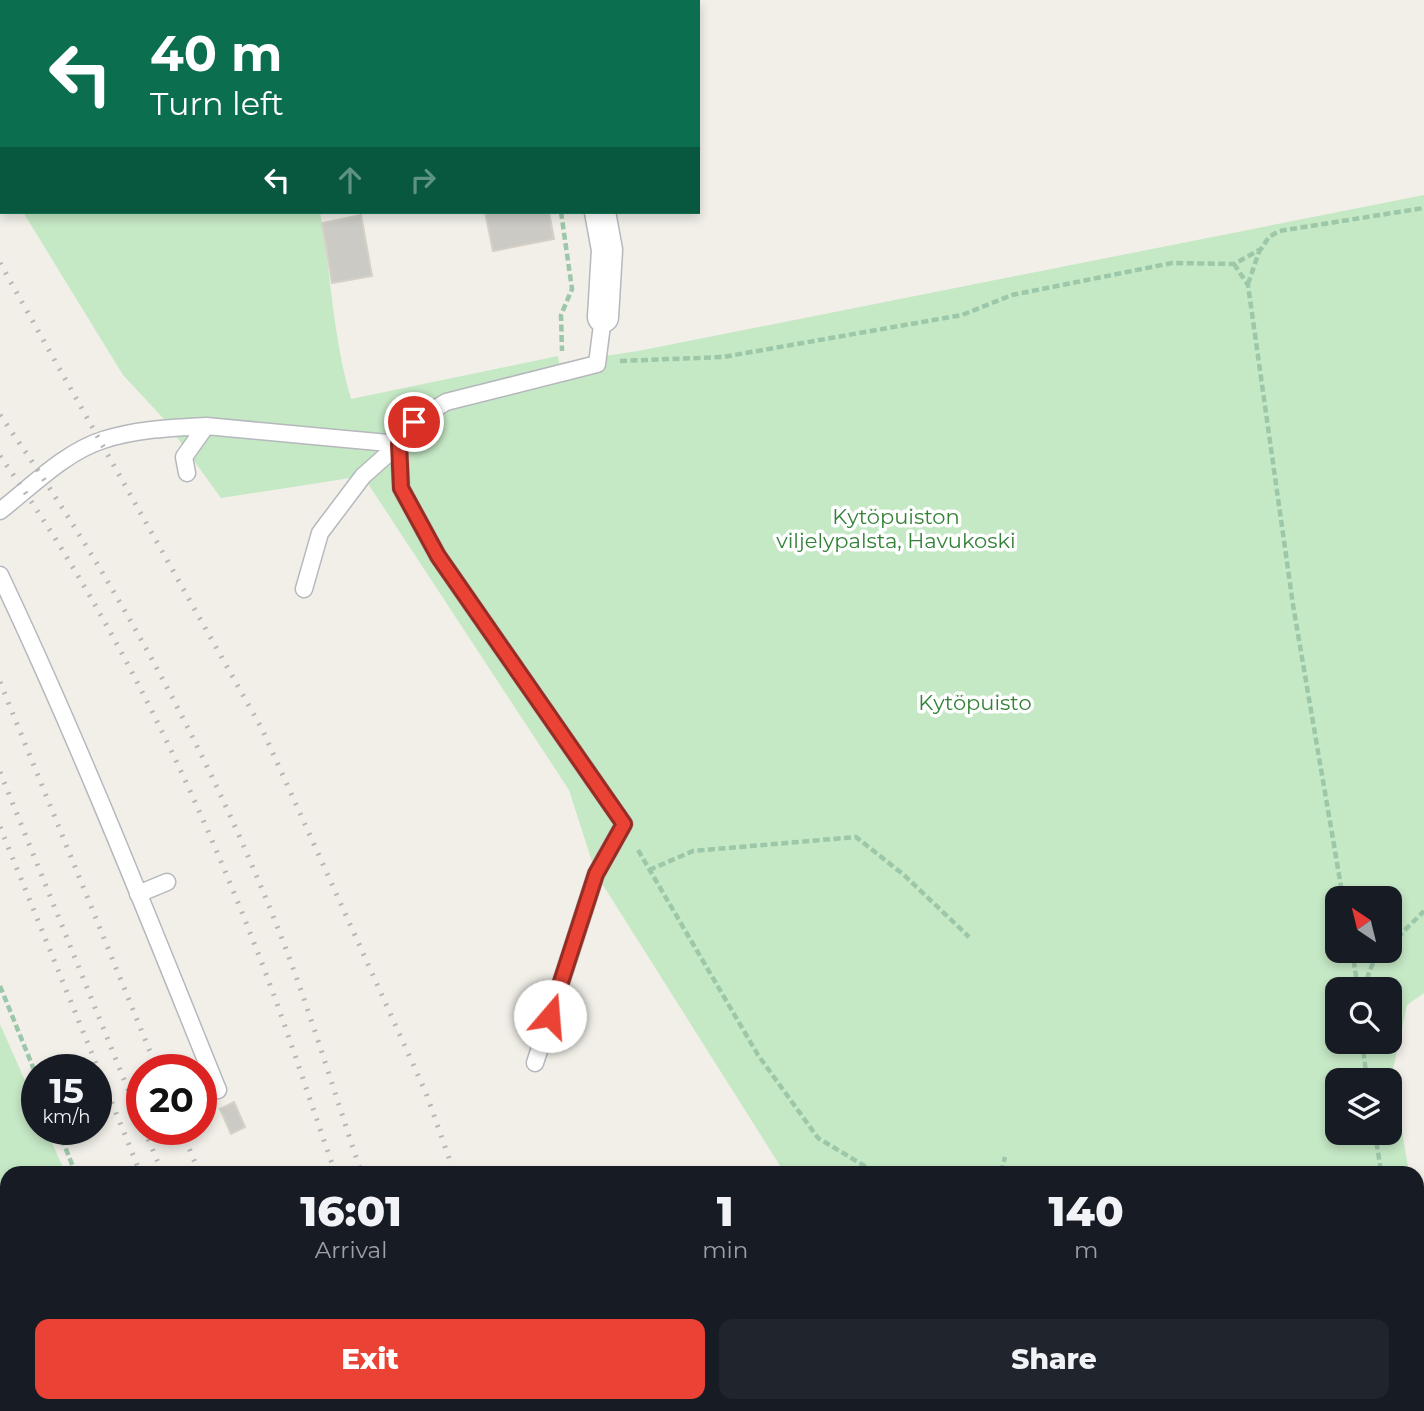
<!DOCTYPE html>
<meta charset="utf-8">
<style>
body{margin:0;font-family:Montserrat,sans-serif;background:#20242c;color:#f1f3f6;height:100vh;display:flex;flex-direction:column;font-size:26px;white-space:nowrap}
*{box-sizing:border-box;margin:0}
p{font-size:23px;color:#9ea1a6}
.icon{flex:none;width:38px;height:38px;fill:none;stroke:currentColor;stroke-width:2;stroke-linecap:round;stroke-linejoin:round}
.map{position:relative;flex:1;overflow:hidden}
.sheet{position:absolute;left:0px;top:1166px;width:1424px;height:247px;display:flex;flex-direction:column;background:#171b24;border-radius:21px 21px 0 0;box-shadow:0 4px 10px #0003}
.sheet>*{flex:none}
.guide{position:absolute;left:0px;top:0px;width:700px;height:214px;box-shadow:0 4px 10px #0003;background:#0b6e4f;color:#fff;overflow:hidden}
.needle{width:46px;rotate:325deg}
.buttons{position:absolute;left:1325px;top:886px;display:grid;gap:14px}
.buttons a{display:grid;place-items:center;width:77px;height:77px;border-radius:14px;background:#171b24;box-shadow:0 4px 10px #0003;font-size:35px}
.speed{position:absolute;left:21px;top:1054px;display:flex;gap:14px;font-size:35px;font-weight:700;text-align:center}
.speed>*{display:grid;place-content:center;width:91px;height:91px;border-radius:50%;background:#171b24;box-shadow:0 4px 10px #0003;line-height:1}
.speed small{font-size:18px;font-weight:400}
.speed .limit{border:10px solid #d22;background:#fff;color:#111}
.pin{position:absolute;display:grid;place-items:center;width:60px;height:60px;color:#fff;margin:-30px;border:4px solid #fff;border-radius:50%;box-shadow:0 2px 7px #0007}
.me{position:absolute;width:77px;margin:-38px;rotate:18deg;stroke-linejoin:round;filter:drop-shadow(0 0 5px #0008)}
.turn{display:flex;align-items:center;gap:24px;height:147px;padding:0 35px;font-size:32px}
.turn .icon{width:91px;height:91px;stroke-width:2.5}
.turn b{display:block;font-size:49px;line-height:60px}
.lanes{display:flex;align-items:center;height:66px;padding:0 35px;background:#0003;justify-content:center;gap:35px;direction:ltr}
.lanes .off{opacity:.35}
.eta{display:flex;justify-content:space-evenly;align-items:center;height:119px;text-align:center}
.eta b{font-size:42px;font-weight:800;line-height:49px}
.primary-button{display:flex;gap:14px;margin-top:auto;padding:14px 35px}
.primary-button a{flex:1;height:80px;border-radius:14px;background:#ea4335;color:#fff;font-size:28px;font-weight:800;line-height:80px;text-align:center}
.primary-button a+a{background:#20242c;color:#f1f3f6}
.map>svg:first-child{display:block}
.green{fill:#c5e8c5;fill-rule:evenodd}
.building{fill:#cccac5;stroke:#d6d1c6;stroke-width:2}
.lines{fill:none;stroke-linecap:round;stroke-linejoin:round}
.lane-casing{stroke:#b5b8bc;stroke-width:19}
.street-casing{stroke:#b5b8bc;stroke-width:33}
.path{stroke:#9cc7a9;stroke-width:4.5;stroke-dasharray:7 3.5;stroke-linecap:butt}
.lane{stroke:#fff;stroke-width:16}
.street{stroke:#fff;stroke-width:30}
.rail{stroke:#b6b7b8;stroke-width:5;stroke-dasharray:2 9;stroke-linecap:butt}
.route-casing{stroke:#982c22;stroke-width:18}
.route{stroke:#ea4335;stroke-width:12}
.labels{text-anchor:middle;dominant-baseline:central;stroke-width:7;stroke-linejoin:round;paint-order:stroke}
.park-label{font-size:21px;fill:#348238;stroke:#fff}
</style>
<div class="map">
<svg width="1424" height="1411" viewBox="0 0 1424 1411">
<rect width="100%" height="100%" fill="#f1efe8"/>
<path class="green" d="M0 0H271L273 2H2V176Z
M1424 195V993L1407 1005 1392 1074 1409 1172H784L596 874 569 790 363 476 221 498 163 418 123 375 23 212H320C331 274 333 339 351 399L558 356 559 363 638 351ZM1337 898H1390V950H1337ZM1337 989H1390V1041H1337ZM1337 1080H1390V1132H1337Z
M0 1024 37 1108V1129H46L65 1172H7V1405H163L165 1411H0Z
M1418 1225 1424 1263V1337L1418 1340Z
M1185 1405H1401L1405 1411H1187Z"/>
<path class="building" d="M345 0H493L494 2H346Z
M485 212H549L554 239 493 251Z
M361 215 372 276 332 283 322 223Z
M234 1102 245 1127 231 1134 220 1109Z"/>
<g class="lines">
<g class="lane-casing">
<path id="lane" d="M187 473 184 457 206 426 399 444
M0 511C32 486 65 452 103 440 137 429 171 428 206 426
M0 575C80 744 148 917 218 1090
M304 589 320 533 363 476 399 444
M138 894 167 882
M535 1063 596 874 624 824 438 556 401 488 399 444 414 422 446 402 597 364 603 317"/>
</g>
<g class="street-casing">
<path id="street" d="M561 0V2
M600 212 607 250 603 317"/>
</g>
<path class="path" d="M523 0 524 2
M561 212 572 289 561 315 562 351
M1234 264 1248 285 1293 605 1343 898
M1248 284 1260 249
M620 361 723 357 962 315 1012 295 1172 263 1234 264 1261 249 1269 237 1279 231 1424 208
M638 850 758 1055 818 1138 868 1168 884 1172
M649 870 693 851 856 837 904 875 969 937
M1390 945 1424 911
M1352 950 1358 989
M0 986 37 1077
M1363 989 1374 960 1385 950
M1362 1041 1367 1080
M58 1129 75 1172
M1375 1132 1381 1172
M1001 1172 1005 1157
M1418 1387 1424 1398
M170 1405 172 1411"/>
<use href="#lane" class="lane"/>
<use href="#street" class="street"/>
<path class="rail" d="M0 263 262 729 426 1093 454 1172
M0 415C113 576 207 748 279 931 310 1010 334 1092 361 1172
M0 456C106 605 188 773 254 943 284 1018 308 1096 335 1172
M0 682 157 1069
M0 772 142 1124
M0 827 140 1172
M144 1129 162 1172
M181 1129 199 1172
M235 1405 238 1411
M258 1405 261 1411
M294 1405 296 1411
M410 1405 411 1411
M435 1405 437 1411
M531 1405 533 1411"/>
</g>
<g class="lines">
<g class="route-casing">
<path id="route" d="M414 422 399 444 401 488 438 556 624 824 596 874 550 1016"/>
</g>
<use href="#route" class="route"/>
</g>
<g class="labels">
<g class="park-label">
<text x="896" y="516">Kytöpuiston<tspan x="896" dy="24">viljelypalsta, Havukoski</tspan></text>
<text x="975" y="702">Kytöpuisto</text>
</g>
</g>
</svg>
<div class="buttons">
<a><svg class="needle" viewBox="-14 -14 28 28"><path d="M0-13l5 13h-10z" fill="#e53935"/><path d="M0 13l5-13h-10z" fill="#9ea1a6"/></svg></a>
<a><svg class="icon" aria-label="search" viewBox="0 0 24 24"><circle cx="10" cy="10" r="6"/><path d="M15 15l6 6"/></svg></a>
<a><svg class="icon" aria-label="layers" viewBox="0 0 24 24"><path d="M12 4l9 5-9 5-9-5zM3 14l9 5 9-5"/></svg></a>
</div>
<div class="speed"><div>15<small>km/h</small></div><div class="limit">20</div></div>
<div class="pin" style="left:414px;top:422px;background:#d93025"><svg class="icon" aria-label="arrive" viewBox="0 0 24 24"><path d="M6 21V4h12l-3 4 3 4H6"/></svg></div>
<svg class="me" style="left:550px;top:1016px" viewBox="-20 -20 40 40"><circle r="19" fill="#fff"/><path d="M0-13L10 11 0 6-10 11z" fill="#ea4335"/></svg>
<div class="guide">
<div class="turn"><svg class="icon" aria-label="left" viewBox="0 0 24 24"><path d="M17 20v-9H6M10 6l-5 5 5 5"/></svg><div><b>40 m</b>Turn left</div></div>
<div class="lanes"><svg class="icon" aria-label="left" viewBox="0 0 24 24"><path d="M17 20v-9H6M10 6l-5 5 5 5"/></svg><svg class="icon off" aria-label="ahead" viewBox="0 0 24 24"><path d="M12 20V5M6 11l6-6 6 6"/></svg><svg class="icon off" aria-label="right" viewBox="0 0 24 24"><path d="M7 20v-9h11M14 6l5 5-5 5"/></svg></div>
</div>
<section class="sheet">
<div class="eta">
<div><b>16:01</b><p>Arrival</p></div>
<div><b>1</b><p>min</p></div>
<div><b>140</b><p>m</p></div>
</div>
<div class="primary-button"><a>Exit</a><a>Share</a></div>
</section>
</div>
